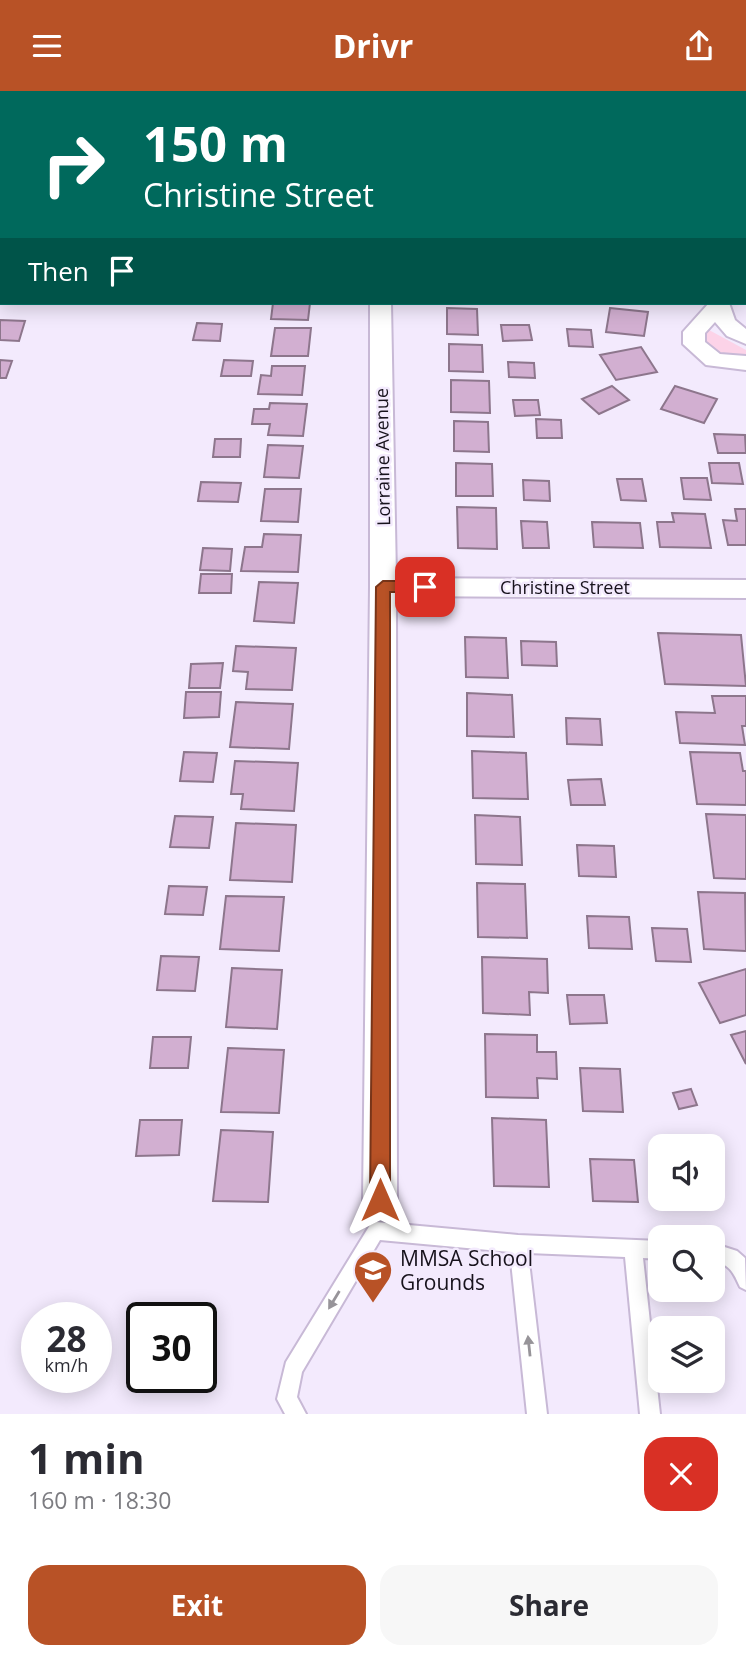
<!DOCTYPE html>
<meta charset="utf-8">
<style>
body{margin:0;font-family:"Open Sans",sans-serif;background:#f7f7f7;color:#2b2b33;height:100vh;display:flex;flex-direction:column;font-size:26px;white-space:nowrap}
*{box-sizing:border-box;margin:0}
p{font-size:23px;color:#7c7c81}
.icon{flex:none;width:38px;height:38px;fill:none;stroke:currentColor;stroke-width:2;stroke-linecap:round;stroke-linejoin:round}
.map{position:relative;height:1323px;overflow:hidden}
.drawer{display:flex;flex-direction:column;background:#fff;flex:1}
.drawer>*{flex:none}
.hud{position:absolute;left:0px;top:0px;width:747px;height:214px;box-shadow:0 4px 18px #0003;background:#00695c;color:#fff;overflow:hidden}
.fabs{position:absolute;left:648px;top:1043px;display:grid;gap:14px}
.fabs a{display:grid;place-items:center;width:77px;height:77px;border-radius:14px;background:#fff;box-shadow:0 4px 18px #0003;font-size:35px}
.speed{position:absolute;left:21px;top:1211px;display:flex;gap:14px;font-size:35px;font-weight:700;text-align:center}
.speed>*{display:grid;place-content:center;width:91px;height:91px;border-radius:50%;background:#fff;box-shadow:0 4px 18px #0003;line-height:1}
.speed small{font-size:18px;font-weight:400}
.speed .limit{border:4px solid #111;border-radius:10px;background:#fff;color:#111}
.pin{position:absolute;display:grid;place-items:center;width:60px;height:60px;color:#fff;margin:-30px;border-radius:14px;box-shadow:0 4px 10px #0006}
.me{position:absolute;width:77px;margin:-38px;rotate:0deg;stroke-linejoin:round;filter:drop-shadow(0 0 5px #0008)}
.turn{display:flex;align-items:center;gap:24px;height:147px;padding:0 28px;font-size:32px}
.turn .icon{width:91px;height:91px;stroke-width:2.5}
.turn b{display:block;font-size:49px;line-height:60px}
.then{display:flex;align-items:center;height:66px;padding:0 28px;background:#0003;gap:14px;font-size:26px}
.round{display:grid;place-items:center;flex:none;width:74px;height:74px;border-radius:21px;background:#f7f7f7}
.summary{display:flex;align-items:center;justify-content:space-between;height:119px;padding:0 28px}
h1{font-size:42px;font-weight:700;line-height:52px}
.button{display:flex;gap:14px;margin-top:auto;padding:14px 28px}
.button a{flex:1;height:80px;border-radius:21px;background:#b85226;color:#fff;font-size:28px;font-weight:700;line-height:80px;text-align:center}
.button a+a{background:#f7f7f7;color:#2b2b33}
header{display:flex;justify-content:space-between;align-items:center;height:91px;padding:0 28px;background:#b85226;color:#fff;font-size:32px;font-weight:700}
.map>svg:first-child{display:block}
.green{fill:#fcd3e8}
.building{fill:#d2afd1;stroke:#8d768c;stroke-width:2}
.lines{fill:none;stroke-linecap:round;stroke-linejoin:round}
.lane-casing{stroke:#c8b9d6;stroke-width:4}
.street-casing{stroke:#c8b9d6;stroke-width:4}
.lane{fill:#fff;fill-rule:evenodd}
.street{fill:#fff;fill-rule:evenodd}
.oneway{fill:#979499}
.route{fill:#b85226;stroke:#783519;stroke-width:2}
.labels{text-anchor:middle;dominant-baseline:central;stroke-width:5;stroke-linejoin:round;paint-order:stroke}
.street-label{font-size:18px;fill:#17121c;stroke:#f3eafd}
.near-poi-label{font-size:21px;fill:#17121c;stroke:#f3eafd;text-anchor:start}
</style>
<header><svg class="icon" aria-label="menu" viewBox="0 0 24 24"><path d="M4 6h16M4 12h16M4 18h16"/></svg>Drivr<svg class="icon" aria-label="share" viewBox="0 0 24 24"><path d="M12 15V3M7 8l5-5 5 5M5 13v7h14v-7"/></svg></header>
<div class="map">
<svg width="746" height="1323" viewBox="0 0 746 1323">
<rect width="100%" height="100%" fill="#f3eafd"/>
<path class="green" d="M709 239 746 259V264L721 265 704 253V244Z"/>
<path class="building" d="M251 0H321L250 2Z
M432 0H501V2H432Z
M273 212H310L308 229 271 228Z
M447 217 477 218 478 244 447 243Z
M610 217 648 221 644 245 606 241Z
M0 229 25 230 19 250 0 249Z
M197 232 222 233 220 250 193 249Z
M501 234H529L532 249 503 250Z
M275 237H311L308 265H271Z
M567 238 591 239 593 256 569 255Z
M449 253 482 254 483 281 449 280Z
M641 256 657 281 616 289 600 264Z
M0 269 12 270 6 287H0Z
M224 269 253 270 251 285H221Z
M508 271 534 272 535 287 509 286Z
M272 275H305L302 304 258 303 261 284 271 285Z
M451 289 489 290 490 322 451 321Z
M612 295 629 309 599 323 582 308Z
M675 295 717 308 704 332 661 318Z
M513 309H538L540 324 515 325Z
M270 312 307 313 303 345 268 344 270 333H252L254 318H269Z
M536 328 561 329 562 347H537Z
M454 330 488 331 489 361 454 360Z
M714 343 745 344 746 362H718Z
M215 348H241L240 366H213Z
M268 354 303 355 299 387 264 386Z
M456 372 492 373 493 405H456Z
M709 372H739L743 393 712 392Z
M681 387H707L711 409 684 408Z
M617 388H642L646 410 621 409Z
M523 389 549 390 550 410 524 409Z
M201 391 241 392 238 411 198 410Z
M265 398H301L298 431 261 430Z
M457 416 496 417 497 458 458 457Z
M735 418H746V454H728L723 429 737 430Z
M672 422 705 423 711 457 660 456 657 431H674Z
M521 430 547 431 549 457H523Z
M592 431 640 432 643 457 594 456Z
M264 443 301 444 298 481 241 480 245 456H262Z
M203 457 232 458 230 480 200 479Z
M201 483H232L231 502H199Z
M259 491 298 492 294 532 254 530Z
M658 542 741 544 746 595 665 593Z
M465 546 506 547 508 587 466 586Z
M521 550 556 551 557 575 522 574Z
M236 555 296 557 292 599 246 598 248 581 233 580Z
M223 572 220 597H189L191 573Z
M186 601H221L219 626 184 627Z
M467 602 512 604 514 646 467 645Z
M712 605H746V635H742L745 654 680 652 676 621 715 622Z
M236 611 293 613 289 658 230 656Z
M566 627 600 628 602 654 567 653Z
M472 660 526 662 528 708 473 707Z
M184 661 217 662 213 691 180 690Z
M690 661 740 662 743 680H746V714L697 713Z
M235 670 298 672 294 720 241 718 243 703H231Z
M601 688 605 714H571L568 689Z
M706 723 746 724V788L714 787Z
M475 724 520 726 522 774 476 773Z
M175 725 213 726 209 757 170 756Z
M236 732 296 734 292 791 230 789Z
M577 754 614 755 616 786 579 785Z
M477 792 525 793 527 847 478 846Z
M169 795 207 796 203 824 165 823Z
M698 801 745 802 746 860 704 858Z
M226 805 284 806 279 860 220 858Z
M587 825 629 826 632 858 589 857Z
M652 837 687 838 691 871 656 870Z
M161 865 199 866 195 900 157 899Z
M482 866 547 868 548 902 529 901 530 924 483 922Z
M232 877 282 879 277 938 226 936Z
M746 878V924L720 932 699 892Z
M567 904H604L607 932 570 933Z
M746 940V973L731 944Z
M485 943 537 944V961H556L557 988 537 987 538 1007 486 1006Z
M153 946H191L188 977H150Z
M228 957 284 959 279 1022 221 1021Z
M580 977 620 978 623 1021 583 1020Z
M691 998 697 1014 679 1018 673 1002Z
M492 1027 546 1029 549 1096 494 1095Z
M140 1029H182L179 1064 136 1065Z
M221 1039 273 1041 268 1111 213 1110Z
M590 1068 634 1069 638 1111 593 1110Z"/>
<g class="lines">
<g class="lane-casing">
<path id="lane" d="M376 1131 518 1144 660 1150V1168L643 1167 660 1323H640L625 1166 528 1162 547 1323H527L510 1161 380 1149 302 1281 297 1306 306 1323H285L277 1308 286 1271 370 1134Z
M712 1152 737 1160 745 1167 746 1199 740 1196C733 1181 730 1173 712 1170Z"/>
</g>
<g class="street-casing">
<path id="street" d="M370 0H388V2H370Z
M370 212H391L396 487 746 489V507L396 505 397 1109 392 1121 380 1126 368 1121 363 1109 370 496Z
M709 212H729L735 229 746 238V253L727 245 715 231 705 242V251L720 263 746 265V279L706 274 683 253V241Z"/>
</g>
<use href="#lane" class="lane"/>
<use href="#street" class="street"/>
</g>
<defs><path id="oneway-solid" d="M-6-.8H1V-3.2L6.5 0L1 3.2V.8H-6Z" transform="scale(1.75)"/></defs>
<g class="oneway">
<use href="#oneway-solid" transform="translate(334 1209) rotate(121)"/>
<use href="#oneway-solid" transform="translate(529 1255) rotate(-96)"/>
</g>
<path class="route" d="M383 490H425L432 496 425 501H390V1109L387 1116 380 1119 373 1116 370 1109 376 496Z"/>
<defs>
<g id="school-pin" transform="scale(2.0125)"><path d="M0 17L-7.5 6A9.5 9.5 0 1 1 7.5 6Z" fill="#b85226" stroke="#f3eafd"/><path d="M0-5L7-2L0 1L-7-2ZM-4 1L0 2.5L4 1V4Q0 6-4 4Z" fill="#fff"/></g>
</defs>
<g fill-rule="evenodd">
<use href="#school-pin" x="373" y="1179"/>
</g>
<g class="labels">
<g class="street-label">
<text transform="translate(382 366) rotate(-91)">Lorraine Avenue</text>
<text x="565" y="496">Christine Street</text>
</g>
<g class="near-poi-label">
<text x="400" y="1167">MMSA School<tspan x="400" dy="24">Grounds</tspan></text>
</g>
</g>
</svg>
<div class="fabs">
<a><svg class="icon" aria-label="sound" viewBox="0 0 24 24"><path d="M4 9h4l5-4v14l-5-4H4zM17 9q2 3 0 6"/></svg></a>
<a><svg class="icon" aria-label="search" viewBox="0 0 24 24"><circle cx="10" cy="10" r="6"/><path d="M15 15l6 6"/></svg></a>
<a><svg class="icon" aria-label="layers" viewBox="0 0 24 24"><path d="M12 4l9 5-9 5-9-5zM3 14l9 5 9-5"/></svg></a>
</div>
<div class="speed"><div>28<small>km/h</small></div><div class="limit">30</div></div>
<div class="pin" style="left:425px;top:496px;background:#d93025"><svg class="icon" aria-label="arrive" viewBox="0 0 24 24"><path d="M6 21V4h12l-3 4 3 4H6"/></svg></div>
<svg class="me" style="left:380px;top:1109px" viewBox="-20 -20 40 40"><path d="M0-17L14 15 0 8-14 15z" fill="#b85226" stroke="#fff" stroke-width="4"/></svg>
<div class="hud">
<div class="turn"><svg class="icon" aria-label="right" viewBox="0 0 24 24"><path d="M7 20v-9h11M14 6l5 5-5 5"/></svg><div><b>150 m</b>Christine Street</div></div>
<div class="then">Then<svg class="icon" aria-label="arrive" viewBox="0 0 24 24"><path d="M6 21V4h12l-3 4 3 4H6"/></svg></div>
</div>
</div>
<section class="drawer">
<div class="summary"><div><h1>1 min</h1><p>160 m · 18:30</p></div><a class="round" style="background:#d93025;color:#fff"><svg class="icon" aria-label="close" viewBox="0 0 24 24"><path d="M6 6l12 12M18 6L6 18"/></svg></a></div>
<div class="button"><a>Exit</a><a>Share</a></div>
</section>
